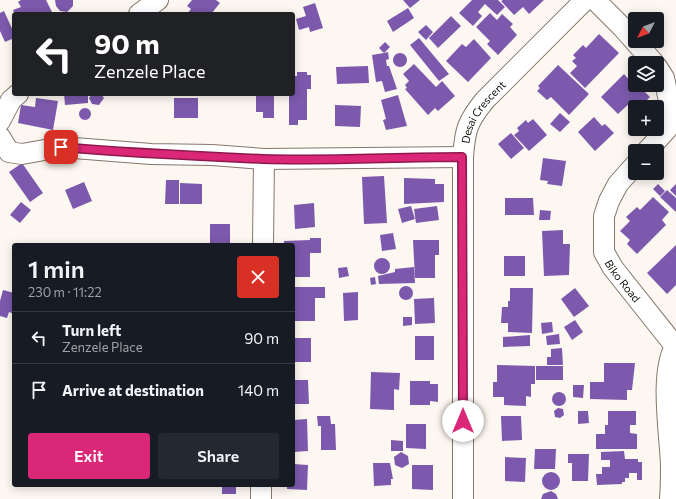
<!DOCTYPE html>
<meta charset="utf-8">
<style>
body{margin:0;font-family:Commissioner,sans-serif;background:#242831;color:#f1f3f6;height:100vh;display:flex;flex-direction:column;font-size:15px;white-space:nowrap}
*{box-sizing:border-box;margin:0}
p{font-size:13px;color:#9ea1a6}
.icon{flex:none;width:22px;height:22px;fill:none;stroke:currentColor;stroke-width:2;stroke-linecap:round;stroke-linejoin:round}
.map{position:relative;flex:1;overflow:hidden}
.side{position:absolute;left:12px;top:243px;width:283px;height:244px;display:flex;flex-direction:column;background:#171b24;border-radius:4px;box-shadow:0 2px 10px #0003}
.side>*{flex:none}
.banner{position:absolute;left:12px;top:12px;width:283px;height:84px;border-radius:4px;box-shadow:0 2px 10px #0003;background:#202124;color:#fff;overflow:hidden}
.needle{width:26px;rotate:228deg}
.controls{position:absolute;left:628px;top:12px;display:grid;gap:8px}
.controls a{display:grid;place-items:center;width:36px;height:36px;border-radius:4px;background:#171b24;box-shadow:0 2px 10px #0003;font-size:20px}
.pin{position:absolute;display:grid;place-items:center;width:34px;height:34px;color:#fff;margin:-17px;border-radius:8px;box-shadow:0 2px 6px #0006}
.me{position:absolute;width:44px;margin:-22px;rotate:0deg;stroke-linejoin:round;filter:drop-shadow(0 0 3px #0008)}
.turn{display:flex;align-items:center;gap:14px;height:84px;padding:0 16px;font-size:18px}
.turn .icon{width:52px;height:52px;stroke-width:2.5}
.turn b{display:block;font-size:28px;line-height:34px}
.round{display:grid;place-items:center;flex:none;width:42px;height:42px;border-radius:4px;background:#242831}
.headline{display:flex;align-items:center;justify-content:space-between;height:68px;padding:0 16px}
h1{font-size:24px;font-weight:600;line-height:30px}
.action{display:flex;gap:8px;margin-top:auto;padding:8px 16px}
.action a{flex:1;height:46px;border-radius:4px;background:#db2777;color:#fff;font-size:16px;font-weight:600;line-height:46px;text-align:center}
.action a+a{background:#242831;color:#f1f3f6}
ul{padding:0;list-style:none}
li{display:flex;align-items:center;gap:12px;height:52px;padding:0 16px;border-top:1px solid #363941}
li div{flex:1}
li b{display:block;font-size:15px}
li em{font-style:normal}
.map>svg:first-child{display:block}
.building{fill:#7c59ac}
.lines{fill:none;stroke-linecap:round;stroke-linejoin:round}
.minor-casing{stroke:#85776a;stroke-width:22}
.minor{stroke:#fff;stroke-width:20}
.route-casing{stroke:#8e194d;stroke-width:10}
.route{stroke:#db2777;stroke-width:7}
.labels{text-anchor:middle;dominant-baseline:central;stroke-width:3;stroke-linejoin:round;paint-order:stroke}
.street-label{font-size:11px;fill:#15100b;stroke:#fff}
</style>
<div class="map">
<svg width="676" height="499" viewBox="0 0 676 499">
<rect width="100%" height="100%" fill="#fdf7f1"/>
<path class="building" d="M21 0H46L53 14H15L13 10 21 7 18 2Z
M55 0H73V6L67 12 60 11 56 6Z
M192 0H216L220 3 211 14H187L191 9 187 6Z
M403 0H420L410 8Z
M472 0H498L505 7 497 15 485 4 478 12 482 16 473 26 459 13Z
M503 0H544L529 14 523 7 514 15 501 1Z
M315 3 323 28 310 32 309 27 299 30 296 19 306 16 303 7Z
M408 8 414 18 393 32 387 21Z
M4 11 14 33V38L5 42 0 31V13Z
M490 13 497 20 502 14 513 24 510 27 517 35 498 55 487 44 490 41 476 27Z
M451 16 461 26 438 48 429 38Z
M426 25 433 32 426 40 418 32Z
M599 34 619 53 585 88 570 73 577 66 572 61 576 58 573 55 583 45 586 48Z
M419 38 449 74 439 81 410 45Z
M474 39 491 58 468 82 446 61 462 44 466 47Z
M385 42 390 47 384 53 388 52 389 59 386 60 387 66H389L397 89 385 92 382 81 376 82 372 55 384 53 379 48Z
M393 60a7 7 0 1 1 14 0a7 7 0 1 1-14 0Z
M414 64 436 87 442 81 455 96 438 111 435 108 428 115 405 89 407 88 405 85 409 81 403 74Z
M558 65 589 94 569 115 551 97 547 100 537 91 540 88 538 86Z
M368 66 369 83 337 84 336 67Z
M635 67V78L630 72Z
M297 72H307V75H311V89H307V120H298V125H289V94H293V76H297Z
M624 74 632 83 635 81V85H642L646 89 644 91 650 97 640 107 632 101 618 114 601 97Z
M64 94H88V103L65 105Z
M92 94H101L104 98 99 105 92 104 89 98Z
M256 94H274V118H263V112H256Z
M398 95 407 126 386 130 383 120 386 119 381 100Z
M36 98 58 101 53 130 18 123 21 105 35 107Z
M174 98H198V118H174Z
M335 105 361 106 360 127 335 126Z
M79 114a6 6 0 1 1 12 0a6 6 0 1 1-12 0Z
M560 113 570 122 560 132 550 124Z
M594 117 602 126 605 124 614 133 595 151 578 132Z
M533 119 547 135 529 151 514 135 519 131 517 128 526 120 528 123Z
M511 133 524 148 511 159 498 144Z
M543 158 566 161 562 186 547 184 548 181 540 180Z
M22 163 43 193 30 202 9 172Z
M384 176 387 223 364 224 362 177Z
M404 178 435 179V184H444V202L404 204Z
M166 180H179V204H165Z
M84 182 92 201 73 209 65 190Z
M180 183 202 184V204H180Z
M658 184 665 191 660 196 653 189Z
M676 184V196L670 190Z
M667 190 676 198V212L660 197Z
M653 197 669 212 662 220 666 225 637 254 627 244 630 240 620 231 630 221 626 217 637 207 640 210Z
M505 198H533L534 215H505Z
M21 202 31 210 20 223 10 215Z
M314 203 315 227 295 229 294 205Z
M411 206 415 219 402 223 398 209Z
M437 206 439 220 416 223 414 209Z
M540 210 551 211 550 220H539Z
M210 224H230V245H210Z
M563 230V244H570L569 275 544 276 542 231Z
M393 233 396 249 382 251 380 235Z
M310 238H321V253H310V277H293V245H284V241L310 240Z
M413 240H439V255H435V278H415Z
M676 245V285L667 294 647 273Z
M504 256H525V276H504Z
M374 266a8 8 0 1 1 16 0a8 8 0 1 1-16 0Z
M347 267 349 276 339 278 338 268Z
M414 267 415 283 379 284 378 276 395 272V269Z
M375 277 376 284 371 285 370 278Z
M399 293a7 7 0 1 1 14 0a7 7 0 1 1-14 0Z
M294 287H325V298H315V321H294Z
M510 288H533L532 333 508 332V323H501L502 307H508V301H510Z
M575 288 589 306 574 317 561 299Z
M3 290 14 293V314L9 312 7 318 0 316V301Z
M358 292V320L344 321 343 293Z
M434 298 435 323 415 324 414 299Z
M403 317H412V325L403 326Z
M575 320 583 332 572 340 564 327Z
M552 322 553 332 542 334 541 323Z
M559 334 560 344 547 345 546 336Z
M530 335V346L503 347V337Z
M415 336H434V360H415Z
M293 338H311V362H293Z
M562 348 563 365H547V357H551V349Z
M604 363H635L632 390H627V400L590 399V382H604Z
M497 365 535 366V384H531V397L526 396V406L504 405V397H493V382H497Z
M536 366H563V380H536Z
M371 372 400 373 399 390 394 389V410L370 409Z
M293 380H308L309 404H293Z
M410 381H430V384H438V402L430 401V405H410Z
M573 385H584L583 398 573 397Z
M552 399a7 7 0 1 1 14 0a7 7 0 1 1-14 0Z
M558 408 563 409 564 415 560 418 555 417 554 411Z
M578 411H588L589 423 578 424Z
M608 411H636V425H630V433L637 434V449H596V434H605V425H608Z
M317 416H330L331 424H335L336 450H321V426H318Z
M501 416H521L522 440 502 441Z
M307 419 308 451 293 452V420Z
M406 424H426V449L406 448Z
M391 440 403 441V451H391Z
M535 449H556L555 469H534Z
M624 451 625 459H638V462H642V480H637V473H629V478H625V482H622V484L597 485 596 474H602V467H610V460H601V452Z
M401 452 408 456 409 464 402 468 395 465 394 457Z
M568 454H589L588 481H572V463H568Z
M505 457 526 458 525 482 505 481Z
M373 463H390L393 479H391V485L374 486Z
M293 464 308 465 307 490 287 489V485H293Z
M412 465H433V490L412 489Z
M542 481a9 9 0 1 1 18 0a9 9 0 1 1-18 0Z
M222 485H236V494H222Z
M551 491 556 494 558 499H541L543 494Z"/>
<g class="lines">
<g class="minor-casing">
<g id="minor">
<path d="M595 0 623 28 654 63"/>
<path d="M139 14 158 0"/>
<path d="M0 121 11 100 18 94"/>
<path d="M0 137 9 152 22 154 61 147 151 154 212 155 264 159 463 157"/>
<path d="M647 151 667 129 673 119 664 78 657 67"/>
<path id="s1" d="M635 165 618 184 609 201 604 216V252L613 268 675 346"/>
<path d="M263 245 264 159"/>
<path d="M261 499V485"/>
<path id="s2" d="M463 499V157C465 130 467 122 485 100L585 0"/>
<path d="M670 499C671 488 671 476 671 465 670 434 659 371 676 345"/>
</g>
</g>
<use href="#minor" class="minor"/>
</g>
<g class="lines">
<g class="route-casing">
<path id="route" d="M61 147C128 153 195 156 263 159 329 161 396 157 462 157L463 421"/>
</g>
<use href="#route" class="route"/>
</g>
<g class="labels">
<g class="street-label">
<text stroke="none"><textPath href="#s2" startOffset="393">Desai Crescent</textPath></text>
<text stroke="none"><textPath href="#s1" startOffset="131">Biko Road</textPath></text>
</g>
</g>
</svg>
<div class="controls">
<a><svg class="needle" viewBox="-14 -14 28 28"><path d="M0-13l5 13h-10z" fill="#e53935"/><path d="M0 13l5-13h-10z" fill="#9ea1a6"/></svg></a>
<a><svg class="icon" aria-label="layers" viewBox="0 0 24 24"><path d="M12 4l9 5-9 5-9-5zM3 14l9 5 9-5"/></svg></a>
<a>+</a>
<a>−</a>
</div>
<div class="pin" style="left:61px;top:147px;background:#d93025"><svg class="icon" aria-label="arrive" viewBox="0 0 24 24"><path d="M6 21V4h12l-3 4 3 4H6"/></svg></div>
<svg class="me" style="left:463px;top:421px" viewBox="-20 -20 40 40"><circle r="19" fill="#fff"/><path d="M0-13L10 11 0 6-10 11z" fill="#db2777"/></svg>
<div class="banner">
<div class="turn"><svg class="icon" aria-label="left" viewBox="0 0 24 24"><path d="M17 20v-9H6M10 6l-5 5 5 5"/></svg><div><b>90 m</b>Zenzele Place</div></div>
</div>
<section class="side">
<div class="headline"><div><h1>1 min</h1><p>230 m · 11:22</p></div><a class="round" style="background:#d93025;color:#fff"><svg class="icon" aria-label="close" viewBox="0 0 24 24"><path d="M6 6l12 12M18 6L6 18"/></svg></a></div>
<ul>
<li><svg class="icon" aria-label="left" viewBox="0 0 24 24"><path d="M17 20v-9H6M10 6l-5 5 5 5"/></svg><div><b>Turn left</b><p>Zenzele Place</p></div><em>90 m</em></li>
<li><svg class="icon" aria-label="arrive" viewBox="0 0 24 24"><path d="M6 21V4h12l-3 4 3 4H6"/></svg><div><b>Arrive at destination</b></div><em>140 m</em></li>
</ul>
<div class="action"><a>Exit</a><a>Share</a></div>
</section>
</div>
